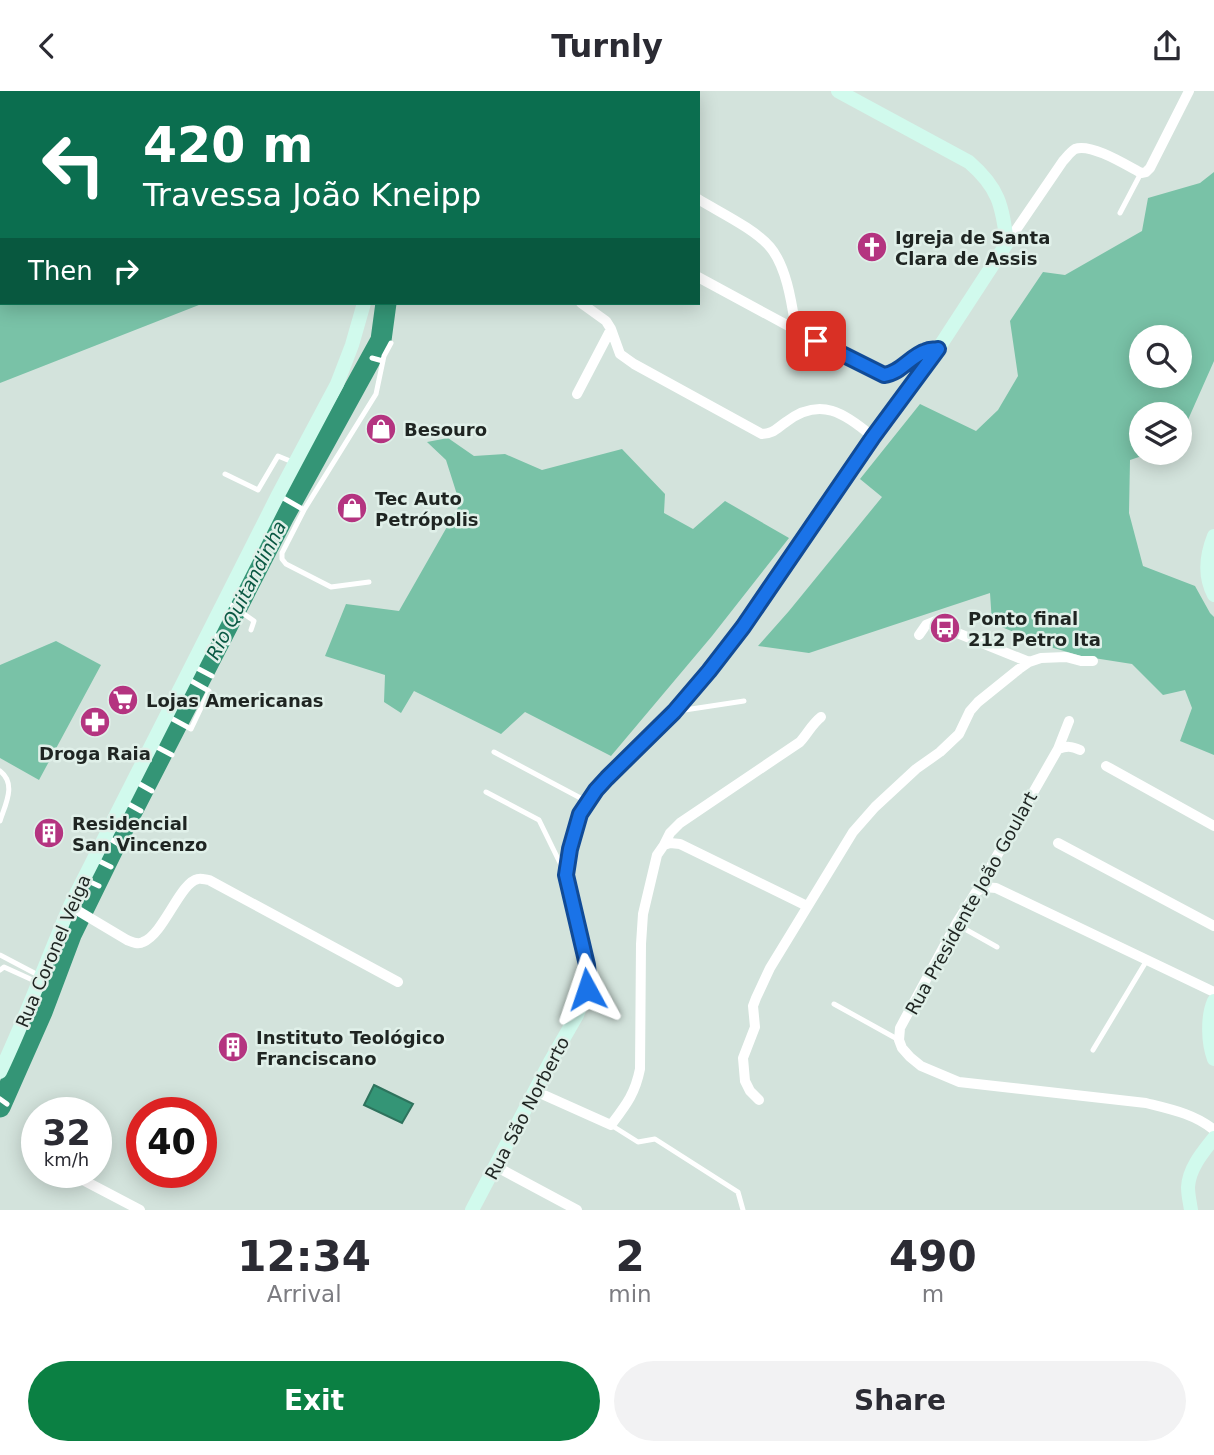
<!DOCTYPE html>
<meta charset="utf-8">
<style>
body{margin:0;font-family:"DejaVu Sans",sans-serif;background:#f2f2f3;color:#2b2b33;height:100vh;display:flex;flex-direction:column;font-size:26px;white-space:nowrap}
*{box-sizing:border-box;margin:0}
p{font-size:23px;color:#7c7c81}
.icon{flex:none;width:38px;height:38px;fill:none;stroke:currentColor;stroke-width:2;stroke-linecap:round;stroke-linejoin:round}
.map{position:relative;height:1119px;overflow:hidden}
.details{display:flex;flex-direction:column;background:#fff;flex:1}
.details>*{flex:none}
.guide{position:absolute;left:0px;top:0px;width:700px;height:214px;box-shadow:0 4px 18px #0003;background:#0b6e4f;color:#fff;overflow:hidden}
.fabs{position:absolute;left:1129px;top:234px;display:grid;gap:14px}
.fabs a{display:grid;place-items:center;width:63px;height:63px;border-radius:50%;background:#fff;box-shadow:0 4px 18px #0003;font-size:35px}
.speed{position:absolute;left:21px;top:1006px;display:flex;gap:14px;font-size:35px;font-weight:700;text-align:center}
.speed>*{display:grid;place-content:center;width:91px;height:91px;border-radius:50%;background:#fff;box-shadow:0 4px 18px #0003;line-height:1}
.speed small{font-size:18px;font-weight:400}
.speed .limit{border:10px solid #d22;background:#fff;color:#111}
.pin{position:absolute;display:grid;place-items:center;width:60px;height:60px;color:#fff;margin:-30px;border-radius:14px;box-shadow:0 4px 10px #0006}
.me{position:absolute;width:77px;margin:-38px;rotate:355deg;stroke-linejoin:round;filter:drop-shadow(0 0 5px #0008)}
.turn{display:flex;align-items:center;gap:24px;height:147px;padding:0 28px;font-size:32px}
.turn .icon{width:91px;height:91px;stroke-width:2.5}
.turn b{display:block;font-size:49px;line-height:60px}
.then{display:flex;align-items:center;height:66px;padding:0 28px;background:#0003;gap:14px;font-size:26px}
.eta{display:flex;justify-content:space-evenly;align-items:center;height:119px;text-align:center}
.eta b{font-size:42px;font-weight:800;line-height:49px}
.action{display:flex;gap:14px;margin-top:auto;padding:14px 28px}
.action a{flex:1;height:80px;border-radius:42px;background:#0b8043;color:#fff;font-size:28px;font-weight:800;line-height:80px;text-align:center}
.action a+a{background:#f2f2f3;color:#2b2b33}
header{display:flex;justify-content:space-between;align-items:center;height:91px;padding:0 28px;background:#fff;font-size:32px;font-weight:800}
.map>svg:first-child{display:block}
.green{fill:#79c2a7;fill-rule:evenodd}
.water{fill:#349576;stroke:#2e735d;stroke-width:2}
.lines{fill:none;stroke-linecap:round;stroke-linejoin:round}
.river{stroke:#349576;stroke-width:21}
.lane{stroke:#fff;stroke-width:5}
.street{stroke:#fff;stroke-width:10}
.secondary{stroke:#d1faed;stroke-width:14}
.route-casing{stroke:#114b97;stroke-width:18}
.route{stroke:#1a73e8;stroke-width:12}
.labels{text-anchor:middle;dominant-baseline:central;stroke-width:5;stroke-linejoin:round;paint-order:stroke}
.poi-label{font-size:18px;font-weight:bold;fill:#1f2522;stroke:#e0f0e9;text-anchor:start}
.street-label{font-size:18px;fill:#1f2522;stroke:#e0f0e9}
.water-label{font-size:19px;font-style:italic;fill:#0a5843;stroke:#e0f0e9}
</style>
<header><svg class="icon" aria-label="back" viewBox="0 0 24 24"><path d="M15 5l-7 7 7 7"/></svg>Turnly<svg class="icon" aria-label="share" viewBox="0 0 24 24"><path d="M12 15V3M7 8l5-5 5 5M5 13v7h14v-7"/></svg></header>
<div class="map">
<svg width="1214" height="1119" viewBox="0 0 1214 1119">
<rect width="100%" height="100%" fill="#d3e3dc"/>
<path class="green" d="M0 0H351L352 2H2V212H204L0 292Z
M1214 81V270L1183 340 1180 343V324H1141V362H1151L1130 369 1129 422 1143 475 1195 495 1210 522 1214 526V664L1180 650 1192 617 1185 599 1163 604 1132 573 1081 565 1047 555 992 532 990 502 809 562 758 555 789 520 882 406 860 388 920 313 976 340 998 319 1018 285 1010 230 1043 181 1065 184 1142 140 1148 107 1200 92ZM1141 247H1180V285H1141Z
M448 347 474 365 505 363 542 379 622 358 665 403 664 422 693 438 725 410 789 447 712 545 611 665 525 621 501 643 414 600 401 622 384 611 385 584 325 565 346 513 399 520 460 413 446 369 427 351Z
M56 550 101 574 39 689 0 667V574Z"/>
<path class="water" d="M374 994 413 1013 402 1032 364 1014Z"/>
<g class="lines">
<path class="river" d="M571 2 572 0
M0 1016 42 921 71 844 119 746 283 427 381 249 386 212"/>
<path class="lane" d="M1120 122 1141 82
M372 267 383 270
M225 383 258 399 278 365 295 372
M278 404 304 419
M369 491 331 496 286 473 282 468V462L304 419 376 303 384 265 391 252
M227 511 254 530 251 539
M209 541 228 552
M193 575 212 585
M678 620 744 610
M169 626 191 638 209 600 186 587
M153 654 172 664
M494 661 588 711
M0 680C17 693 5 714 0 730
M136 691 152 700
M486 701 539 729 563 778
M123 710 141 720
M107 746 122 755
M95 768 111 776
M86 789 99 795
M956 833 997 856
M0 864 40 885
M0 879 4 876 37 891
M834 913 899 949
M1093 959 1147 869
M0 1008 7 1013
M611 1034 638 1051 655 1048 738 1101 743 1119"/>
<path class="street" d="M698 108C719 121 755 138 770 156 787 176 792 214 796 239
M1007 152 1063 70C1067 66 1070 61 1075 58 1091 52 1126 74 1141 82L1146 81 1150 77 1189 0
M698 186 796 239 884 284C901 282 910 265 926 260 930 258 934 258 938 258
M581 212 606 230 611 238 620 263 634 273 762 343C773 343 777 337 786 331 820 305 845 322 873 346
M577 303 611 238
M919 544 926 534 936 530 945 537 1029 571
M1058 658 1069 630
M1080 659C1071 655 1067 655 1058 658L986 784 984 796 976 801 956 833 900 937 899 949 902 957 910 966 921 975 959 991 1146 1012C1170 1018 1195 1023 1214 1039
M1106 675 1214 735
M1058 752 1214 835
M664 754 670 742 680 732 800 651C808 642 812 633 821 626
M984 796 996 797 1214 901
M70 815 127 849C132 851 138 854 143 851 164 843 180 791 198 788 202 787 206 789 209 789L398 891
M535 1000 611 1034C626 1014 635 1003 640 978L641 853 643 823 657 764 664 754 670 752 680 753 807 815
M759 1009 750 1000 745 990 743 967 755 936 753 915 756 907 770 877 853 741 875 716 916 678 940 661 959 643 970 620 978 611 1019 578 1029 571 1041 567 1066 566 1081 570H1093
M495 1075 577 1119
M81 1088 140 1119"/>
<path class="secondary" d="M547 2 548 0
M1214 445C1206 465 1204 485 1214 504
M1214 910C1207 926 1208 952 1214 968
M0 981C26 927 46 870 70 815L278 404 337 293 352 254 364 212
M472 1119 550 971 577 924 587 898 588 885 587 874 566 784 580 723 596 699 607 687 674 621 709 580 743 536 873 346 938 258 1007 152C1002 114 999 97 969 71L838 0
M1191 1119C1190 1112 1188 1104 1188 1096 1189 1077 1203 1061 1214 1047"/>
</g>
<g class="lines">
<g class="route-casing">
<path id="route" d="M587 898 588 885 587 874 566 784 570 758 580 723 596 699 607 687 674 621 709 580 743 536 873 346 938 258C934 259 930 258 926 260 910 265 901 282 884 284L816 250"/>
</g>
<use href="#route" class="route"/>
</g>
<defs>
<g id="church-disc" transform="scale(1.575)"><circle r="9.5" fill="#b43480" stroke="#e0f0e9"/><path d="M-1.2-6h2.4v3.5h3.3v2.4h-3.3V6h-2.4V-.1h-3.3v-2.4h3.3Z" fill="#fff"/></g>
<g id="shop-disc" transform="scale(1.575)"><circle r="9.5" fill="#b43480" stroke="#e0f0e9"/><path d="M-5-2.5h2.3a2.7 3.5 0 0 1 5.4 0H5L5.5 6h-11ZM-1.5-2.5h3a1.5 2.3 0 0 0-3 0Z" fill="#fff"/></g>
<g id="bus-disc" transform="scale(1.575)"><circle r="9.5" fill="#b43480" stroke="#e0f0e9"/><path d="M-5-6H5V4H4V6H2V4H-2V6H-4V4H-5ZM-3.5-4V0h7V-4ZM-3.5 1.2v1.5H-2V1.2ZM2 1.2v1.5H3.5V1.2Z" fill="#fff"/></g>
<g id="supermarket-disc" transform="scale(1.575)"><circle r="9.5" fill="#b43480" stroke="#e0f0e9"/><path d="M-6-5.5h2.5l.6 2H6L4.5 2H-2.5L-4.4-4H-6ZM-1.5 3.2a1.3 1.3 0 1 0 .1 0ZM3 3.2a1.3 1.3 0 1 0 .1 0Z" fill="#fff"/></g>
<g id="pharmacy-disc" transform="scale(1.575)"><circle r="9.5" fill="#b43480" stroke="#e0f0e9"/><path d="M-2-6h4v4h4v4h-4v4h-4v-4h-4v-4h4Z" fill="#fff"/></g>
<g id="building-disc" transform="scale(1.575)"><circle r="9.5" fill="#b43480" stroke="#e0f0e9"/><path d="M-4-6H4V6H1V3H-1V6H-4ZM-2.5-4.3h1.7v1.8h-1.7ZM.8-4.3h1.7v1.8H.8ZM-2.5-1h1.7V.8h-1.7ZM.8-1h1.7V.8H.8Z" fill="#fff"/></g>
</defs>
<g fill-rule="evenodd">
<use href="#church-disc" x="872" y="156"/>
<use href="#shop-disc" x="381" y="338"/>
<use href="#shop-disc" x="352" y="417"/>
<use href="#bus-disc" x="945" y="537"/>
<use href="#supermarket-disc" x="123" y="609"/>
<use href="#pharmacy-disc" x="95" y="631"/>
<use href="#building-disc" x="49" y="742"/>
<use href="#building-disc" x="233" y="956"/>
</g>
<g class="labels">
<g class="poi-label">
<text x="895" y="146">Igreja de Santa<tspan x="895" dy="21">Clara de Assis</tspan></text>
<text x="404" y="338">Besouro</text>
<text x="375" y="407">Tec Auto<tspan x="375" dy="21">Petrópolis</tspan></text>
<text x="968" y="527">Ponto final<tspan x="968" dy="21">212 Petro Ita</tspan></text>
<text x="146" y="609">Lojas Americanas</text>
<text x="95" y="662" text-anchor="middle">Droga Raia</text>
<text x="72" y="732">Residencial<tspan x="72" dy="21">San Vincenzo</tspan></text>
<text x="256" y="946">Instituto Teológico<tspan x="256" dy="21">Franciscano</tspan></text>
</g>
<g class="street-label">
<text transform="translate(971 812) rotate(-61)">Rua Presidente João Goulart</text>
<text transform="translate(53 860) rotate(-67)">Rua Coronel Veiga</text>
<text transform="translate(527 1017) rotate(-62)">Rua São Norberto</text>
</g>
<g class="water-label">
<text transform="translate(246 499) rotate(-63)">Rio Quitandinha</text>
</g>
</g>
</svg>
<div class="fabs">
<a><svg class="icon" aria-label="search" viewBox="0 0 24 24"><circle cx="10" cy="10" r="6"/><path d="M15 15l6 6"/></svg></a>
<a><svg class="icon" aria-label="layers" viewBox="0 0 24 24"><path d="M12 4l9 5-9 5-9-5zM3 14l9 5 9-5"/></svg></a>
</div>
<div class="speed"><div>32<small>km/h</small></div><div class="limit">40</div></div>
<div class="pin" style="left:816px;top:250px;background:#d93025"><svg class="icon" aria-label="arrive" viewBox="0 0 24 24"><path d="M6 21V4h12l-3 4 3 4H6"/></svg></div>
<svg class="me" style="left:587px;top:898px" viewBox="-20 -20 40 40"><path d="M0-17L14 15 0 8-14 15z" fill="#1a73e8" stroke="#fff" stroke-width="4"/></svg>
<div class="guide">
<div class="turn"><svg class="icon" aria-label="left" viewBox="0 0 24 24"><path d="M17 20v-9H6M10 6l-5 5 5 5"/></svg><div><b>420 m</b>Travessa João Kneipp</div></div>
<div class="then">Then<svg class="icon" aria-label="right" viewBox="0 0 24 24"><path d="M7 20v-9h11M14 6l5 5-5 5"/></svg></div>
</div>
</div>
<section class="details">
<div class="eta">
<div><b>12:34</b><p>Arrival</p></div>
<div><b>2</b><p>min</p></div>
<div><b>490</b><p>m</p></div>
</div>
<div class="action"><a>Exit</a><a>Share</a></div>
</section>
